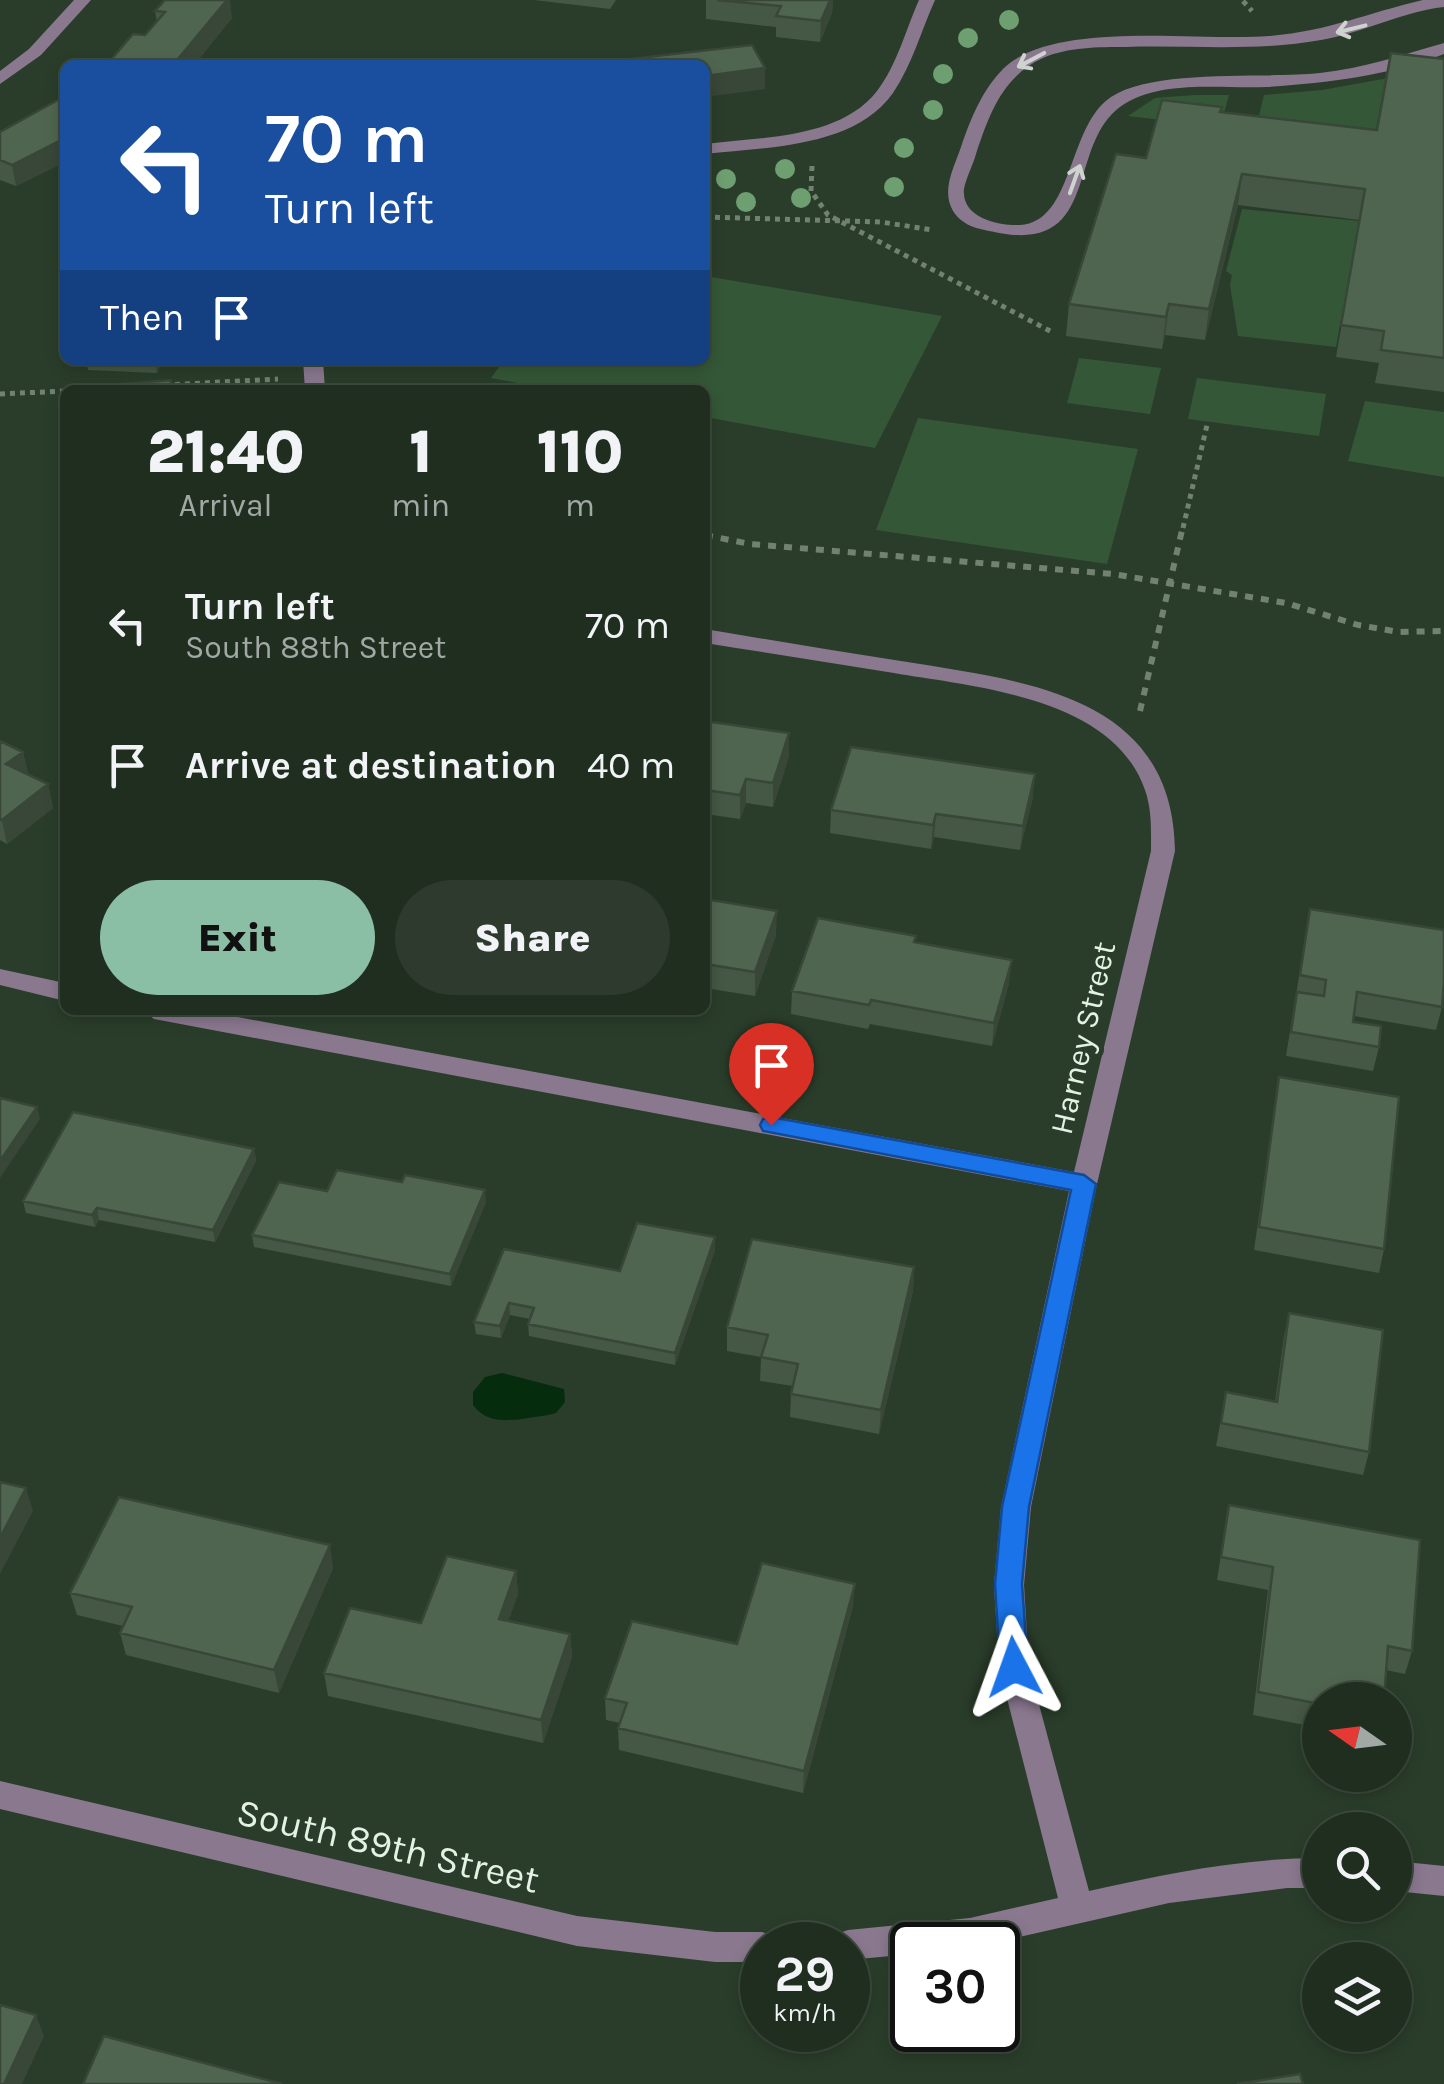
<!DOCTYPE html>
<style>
body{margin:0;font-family:Karla,sans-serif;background:#2d3a2d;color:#f1f3f6;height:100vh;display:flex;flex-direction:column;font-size:38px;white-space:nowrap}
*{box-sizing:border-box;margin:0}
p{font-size:32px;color:#a2a8a5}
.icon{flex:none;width:55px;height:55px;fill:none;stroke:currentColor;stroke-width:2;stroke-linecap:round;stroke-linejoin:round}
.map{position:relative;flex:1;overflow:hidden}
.side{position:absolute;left:60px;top:385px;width:650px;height:630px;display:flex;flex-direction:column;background:#202e20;border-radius:15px;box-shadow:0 5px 15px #0003,0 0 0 2px #3d4a3e}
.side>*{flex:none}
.top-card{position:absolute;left:60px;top:60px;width:650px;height:305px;border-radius:15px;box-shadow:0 5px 15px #0003,0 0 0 2px #3d4a3e;background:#1a4fa0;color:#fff;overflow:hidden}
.needle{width:65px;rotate:284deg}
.tools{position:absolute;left:1302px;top:1682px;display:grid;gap:20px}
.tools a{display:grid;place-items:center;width:110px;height:110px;border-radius:50%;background:#202e20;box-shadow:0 5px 15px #0003,0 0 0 2px #3d4a3e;font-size:50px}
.speed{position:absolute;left:740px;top:1922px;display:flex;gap:20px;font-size:50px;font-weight:700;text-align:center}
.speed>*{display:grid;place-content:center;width:130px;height:130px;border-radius:50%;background:#202e20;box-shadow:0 5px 15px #0003,0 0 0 2px #3d4a3e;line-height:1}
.speed small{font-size:25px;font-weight:400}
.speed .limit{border:5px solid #111;border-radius:15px;background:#fff;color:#111}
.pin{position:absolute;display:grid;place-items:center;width:85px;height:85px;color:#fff;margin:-102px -42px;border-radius:50% 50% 50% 0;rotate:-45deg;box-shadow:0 0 10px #0007}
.pin .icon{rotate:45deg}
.me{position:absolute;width:110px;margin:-55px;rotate:356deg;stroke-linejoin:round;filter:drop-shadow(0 0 8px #0008)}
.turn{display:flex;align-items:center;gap:35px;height:210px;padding:0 40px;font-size:45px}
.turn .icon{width:130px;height:130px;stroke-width:2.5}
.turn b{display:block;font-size:70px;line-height:85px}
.then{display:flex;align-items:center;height:95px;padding:0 40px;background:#0003;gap:20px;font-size:38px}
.eta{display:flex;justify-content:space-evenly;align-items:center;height:170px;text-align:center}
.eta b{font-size:60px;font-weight:800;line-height:70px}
.cta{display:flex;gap:20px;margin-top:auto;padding:20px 40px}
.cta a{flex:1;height:115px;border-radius:60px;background:#8abfa5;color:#111;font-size:40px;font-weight:800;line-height:115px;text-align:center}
.cta a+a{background:#2d3a2d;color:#f1f3f6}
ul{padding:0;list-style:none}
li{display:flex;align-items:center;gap:30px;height:140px;padding:0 40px}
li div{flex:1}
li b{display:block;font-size:38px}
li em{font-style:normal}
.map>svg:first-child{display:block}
.green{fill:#345837}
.water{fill:#052c0c}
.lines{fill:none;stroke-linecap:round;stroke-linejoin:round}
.path-far1{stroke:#718271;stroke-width:5;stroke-dasharray:5 5;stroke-linecap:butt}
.path{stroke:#718271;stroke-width:6;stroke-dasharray:8 8;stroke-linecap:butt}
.minor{fill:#8a788f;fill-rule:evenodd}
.tree{fill:#6e9f70}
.wall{fill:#455745}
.shaded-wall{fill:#384738}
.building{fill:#506550;stroke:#384738;stroke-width:2.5}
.oneway{stroke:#ced3d0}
.route{fill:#1a73e8;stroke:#114b97;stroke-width:2.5}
.labels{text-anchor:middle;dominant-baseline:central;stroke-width:10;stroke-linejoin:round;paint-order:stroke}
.street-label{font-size:32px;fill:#e4f1e5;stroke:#2a3d2a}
.near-street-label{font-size:38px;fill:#e4f1e5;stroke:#2a3d2a}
</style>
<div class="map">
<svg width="1444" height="2084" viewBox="0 0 1444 2084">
<rect width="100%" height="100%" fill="#2a3d2a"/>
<path class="green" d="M1394 77 1441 86 1385 80 1373 146 1255 132 1264 95 1322 90Z
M1195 95H1229L1220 127 1128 116 1155 98Z
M1242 209 1359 221 1336 347 1238 336 1230 285 1232 275 1226 271Z
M705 276 942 316 875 448 705 417V390H556L491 378 504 360H705Z
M1079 358 1161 368 1150 414 1067 403Z
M1197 378 1326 394 1319 436 1188 419Z
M1365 401 1444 412V477L1348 461Z
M918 418 1138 449 1107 564 876 530Z"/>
<path class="water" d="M502 1373 564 1389 565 1402 556 1413 548 1415C522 1418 490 1429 473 1405V1392L485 1377Z"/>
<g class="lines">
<path class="path-far1" d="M1243 1 1252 11
M812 166 811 191 828 215 1052 332
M705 217 881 222 933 230
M165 385 278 379
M82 390 118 388
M0 394 65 391
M1183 528 1207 425"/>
<path class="path" d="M705 535 750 544 1113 574 1286 603 1358 625 1399 632 1444 631
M1140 711 1183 526"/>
<path class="minor" d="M74 0H91L41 55 0 84V71L29 49Z
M919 0H935C921 31 912 65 893 93 854 148 766 147 705 154V144C760 137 840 139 877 91 897 65 906 29 919 0Z
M1423 0H1444V7C1401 12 1363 33 1321 40 1255 52 1190 45 1125 47 1098 47 1068 47 1043 58 1003 76 989 114 976 154 973 165 966 178 964 189 961 218 999 226 1020 225 1074 222 1067 126 1111 97 1155 68 1265 79 1320 73 1364 68 1402 55 1444 43V54C1387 76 1327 83 1267 87 1223 89 1165 80 1126 103 1064 139 1104 252 999 233 981 229 964 228 953 211 941 190 954 168 961 147 971 118 982 90 1004 68 1056 19 1200 42 1269 36 1329 31 1367 13 1423 0Z
M303 360H323L325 390H305Z
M705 629C770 640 835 651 901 661 1022 681 1173 693 1175 851L1097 1184 1031 1507 1024 1585 1029 1667 1089 1891C1165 1874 1242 1858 1320 1858V1888H1287L1169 1903 984 1945H912V1954L848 1960V1945H832L836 1934 848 1930 970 1918 1058 1898 999 1667 994 1585 1001 1507 1069 1191 154 1019 142 1010H200L1074 1172 1151 851C1151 830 1152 810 1145 790 1113 697 975 687 894 673 831 663 768 653 705 643Z
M0 969 65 983V1001L0 985Z
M0 1781 577 1916 715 1932H762L774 1936 778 1945H762V1962H715L577 1946 0 1809Z
M1395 1861 1444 1866V1896L1395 1891Z"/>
</g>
<g class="tree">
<circle cx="1009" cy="20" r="10"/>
<circle cx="968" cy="38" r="10"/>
<circle cx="943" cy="74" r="10"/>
<circle cx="933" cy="110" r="10"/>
<circle cx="904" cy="148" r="10"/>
<circle cx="785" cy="169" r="10"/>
<circle cx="726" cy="179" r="10"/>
<circle cx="894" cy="187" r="10"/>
<circle cx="801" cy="198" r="10"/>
<circle cx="746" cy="202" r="10"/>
</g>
<path class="wall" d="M534 0H616L610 9Z
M706 0H833L832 13 820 42 776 37V27L706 19Z
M155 11 232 18 194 65H109V62L145 35 157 22Z
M1444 59V392L1375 383 1379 363 1336 357 1360 220 1238 205 1205 340 1165 335 1162 349 1066 336 1069 304 1146 158 1221 113 1377 130Z
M65 96V162L16 186 0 180V132Z
M86 360H163L157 373 88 370Z
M705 721 789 756 773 807 746 803 740 819 705 814Z
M0 741 23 752 28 774 48 784 53 808 7 844 0 840Z
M1033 797 1020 850 934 837 931 849 830 833 831 810Z
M65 857V881L61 863Z
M705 899 776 935 755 996 705 988Z
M1310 909 1442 1007 1436 1030 1354 1016 1353 1022 1379 1047 1373 1071 1286 1056Z
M916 936 915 942 1009 983 992 1046 870 1024 868 1029 791 1014 792 991Z
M1279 1077 1384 1249 1379 1273 1254 1250Z
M254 1149 256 1161 215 1242 99 1220 95 1227 26 1213 23 1201Z
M327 1191 486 1202 451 1286 254 1247 252 1235Z
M504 1249 620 1271 715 1250 675 1365 529 1336 528 1324 530 1319 510 1315 501 1338 476 1334 474 1322Z
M914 1267 913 1291 879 1434 790 1417 791 1394 793 1386 760 1381 761 1357 727 1351V1327Z
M1289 1313 1369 1452 1363 1475 1216 1446 1226 1392 1275 1402 1284 1336Z
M1229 1505 1412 1651 1405 1674 1386 1670 1320 1700V1728L1253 1715 1268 1590 1217 1580Z
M333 1568 279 1693 126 1655 120 1633 123 1626 77 1615 70 1593Z
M516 1571 518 1594 508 1621 570 1634 572 1657 543 1743 328 1696 324 1673 421 1623Z
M853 1606 803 1793 619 1750 618 1728 620 1723 606 1720 605 1698 737 1644Z"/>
<path class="shaded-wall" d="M227 0H230L232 18 194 65H173Z
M830 0H833L832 13 820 42 821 21Z
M765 68V89L705 97V76Z
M65 138V162L16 186 12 165Z
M1242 174 1238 205 1205 340 1209 309Z
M1169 304 1165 335 1162 349 1166 317Z
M155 360H163L157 373Z
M789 733V756L773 807V783Z
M23 752 28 775 6 764Z
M1035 774 1033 797 1020 850 1023 826Z
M746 779V803L740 819V795Z
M48 784 53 808 7 844 2 820Z
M936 814 934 837 931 849 933 825Z
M777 911 776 935 755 996V972Z
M1012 960 1009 983 992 1046 994 1023Z
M37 1107 40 1119 0 1178V1161Z
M254 1149 256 1161 215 1242 213 1230Z
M485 1190 486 1202 451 1286 450 1274Z
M97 1208 99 1220 95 1227 92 1215Z
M715 1237V1250L675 1365V1353Z
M914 1267 913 1291 879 1434 881 1410Z
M509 1303 510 1315 501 1338 500 1326Z
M26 1488 33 1511 0 1574V1538Z
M330 1545 333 1568 279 1693 274 1670Z
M516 1571 518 1594 501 1641 499 1619Z
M855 1584 853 1606 803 1793 804 1771Z
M570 1634 572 1657 543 1743 541 1720Z
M36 2015 44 2036 22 2084H4Z"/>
<path class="building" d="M165 0H227L173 65H132L109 62 133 34 145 35 165 12 155 11Z
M717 0H830L821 21 776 16 781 6Z
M752 45 765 68 705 76V65H623L621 60Z
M1391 53 1444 59V358L1381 350 1384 331 1341 325 1365 189 1242 174 1209 309 1169 304 1166 317 1069 304 1116 154 1146 158 1162 100 1222 107 1220 112 1377 130Z
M65 96V138L12 165 0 160V132Z
M171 380V390H110V385Z
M705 721 789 733 773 783 746 779 740 795 705 790V783L710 770 705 769Z
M0 741 23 752 6 764 48 784 2 820 0 819Z
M851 747 1035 774 1023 826 936 814 933 825 831 810Z
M705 899 777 911 755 972 705 964Z
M1310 909 1444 930V982L1442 1007 1357 992 1353 1022 1381 1026 1379 1047 1291 1032 1297 992 1324 996 1326 980 1300 975Z
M818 918 916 936 914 942 1012 960 994 1023 871 1000 869 1005 792 991Z
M1279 1077 1399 1097 1384 1249 1259 1227Z
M0 1098 37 1107 0 1161Z
M73 1112 254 1149 213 1230 97 1208 92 1215 23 1201Z
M337 1170 402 1182 405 1175 485 1190 450 1274 252 1235 279 1182 327 1191Z
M637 1223 715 1237 675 1353 528 1324 534 1308 509 1303 500 1326 474 1322 504 1249 620 1271Z
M752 1239 914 1267 881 1410 791 1394 798 1364 761 1357 768 1335 727 1327Z
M1289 1313 1383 1330 1369 1452 1221 1423 1226 1392 1277 1402Z
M0 1482 26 1488 0 1538Z
M119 1497 330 1545 274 1670 120 1633 132 1607 70 1593Z
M1229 1505 1420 1540 1412 1651 1388 1646 1384 1700H1320V1704L1258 1692 1273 1567 1221 1557Z
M447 1556 516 1571 499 1619 570 1634 541 1720 324 1673 350 1608 421 1623Z
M762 1563 855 1584 804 1771 618 1728 627 1703 605 1698 632 1621 737 1644Z
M0 2005 36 2015 4 2084H0Z
M104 2036 282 2084H83Z
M1300 2074 1303 2084H1237Z"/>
<defs><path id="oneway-shaft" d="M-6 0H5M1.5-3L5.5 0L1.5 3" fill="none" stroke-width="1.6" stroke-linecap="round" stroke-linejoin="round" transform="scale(2.5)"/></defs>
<g class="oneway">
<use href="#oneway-shaft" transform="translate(1351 29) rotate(166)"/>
<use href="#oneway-shaft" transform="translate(1031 60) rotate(152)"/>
<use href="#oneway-shaft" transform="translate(1075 179) rotate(-70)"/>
</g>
<path class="route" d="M771 1117 1084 1175 1096 1184 1029 1507 1022 1584 1028 1667 1024 1675 1014 1679 1004 1675 1000 1667 995 1584 1002 1507 1071 1190 763 1131 760 1125 763 1119Z"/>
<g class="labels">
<g class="street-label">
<text transform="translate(1083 1038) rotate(-77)">Harney Street</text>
</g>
<g class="near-street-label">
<text transform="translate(388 1846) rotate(13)">South 89th Street</text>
</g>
</g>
</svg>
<div class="tools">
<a><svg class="needle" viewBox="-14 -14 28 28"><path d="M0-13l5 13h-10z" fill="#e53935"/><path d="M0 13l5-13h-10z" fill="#a2a8a5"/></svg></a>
<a><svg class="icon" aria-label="search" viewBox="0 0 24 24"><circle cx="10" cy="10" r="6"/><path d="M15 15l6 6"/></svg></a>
<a><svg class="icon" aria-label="layers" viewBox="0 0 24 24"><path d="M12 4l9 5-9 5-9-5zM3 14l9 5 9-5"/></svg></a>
</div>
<div class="speed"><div>29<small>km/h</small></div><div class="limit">30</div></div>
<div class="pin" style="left:771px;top:1125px;background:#d93025"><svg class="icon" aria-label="arrive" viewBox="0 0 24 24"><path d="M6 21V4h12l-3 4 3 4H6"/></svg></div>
<svg class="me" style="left:1014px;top:1667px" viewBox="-20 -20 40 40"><path d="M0-17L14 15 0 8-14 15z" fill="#1a73e8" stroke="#fff" stroke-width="4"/></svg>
<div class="top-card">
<div class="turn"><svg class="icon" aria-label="left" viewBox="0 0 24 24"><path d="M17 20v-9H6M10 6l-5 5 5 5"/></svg><div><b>70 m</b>Turn left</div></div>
<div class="then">Then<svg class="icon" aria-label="arrive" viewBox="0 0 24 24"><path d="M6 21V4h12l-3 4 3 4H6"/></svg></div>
</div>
<section class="side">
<div class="eta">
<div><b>21:40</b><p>Arrival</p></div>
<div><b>1</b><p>min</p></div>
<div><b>110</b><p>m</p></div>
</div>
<ul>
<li><svg class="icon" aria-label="left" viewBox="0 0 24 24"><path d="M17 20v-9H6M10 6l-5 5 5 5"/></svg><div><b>Turn left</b><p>South 88th Street</p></div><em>70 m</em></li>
<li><svg class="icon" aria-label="arrive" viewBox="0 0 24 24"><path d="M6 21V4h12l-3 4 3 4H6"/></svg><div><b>Arrive at destination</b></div><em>40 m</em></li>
</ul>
<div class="cta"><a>Exit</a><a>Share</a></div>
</section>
</div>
